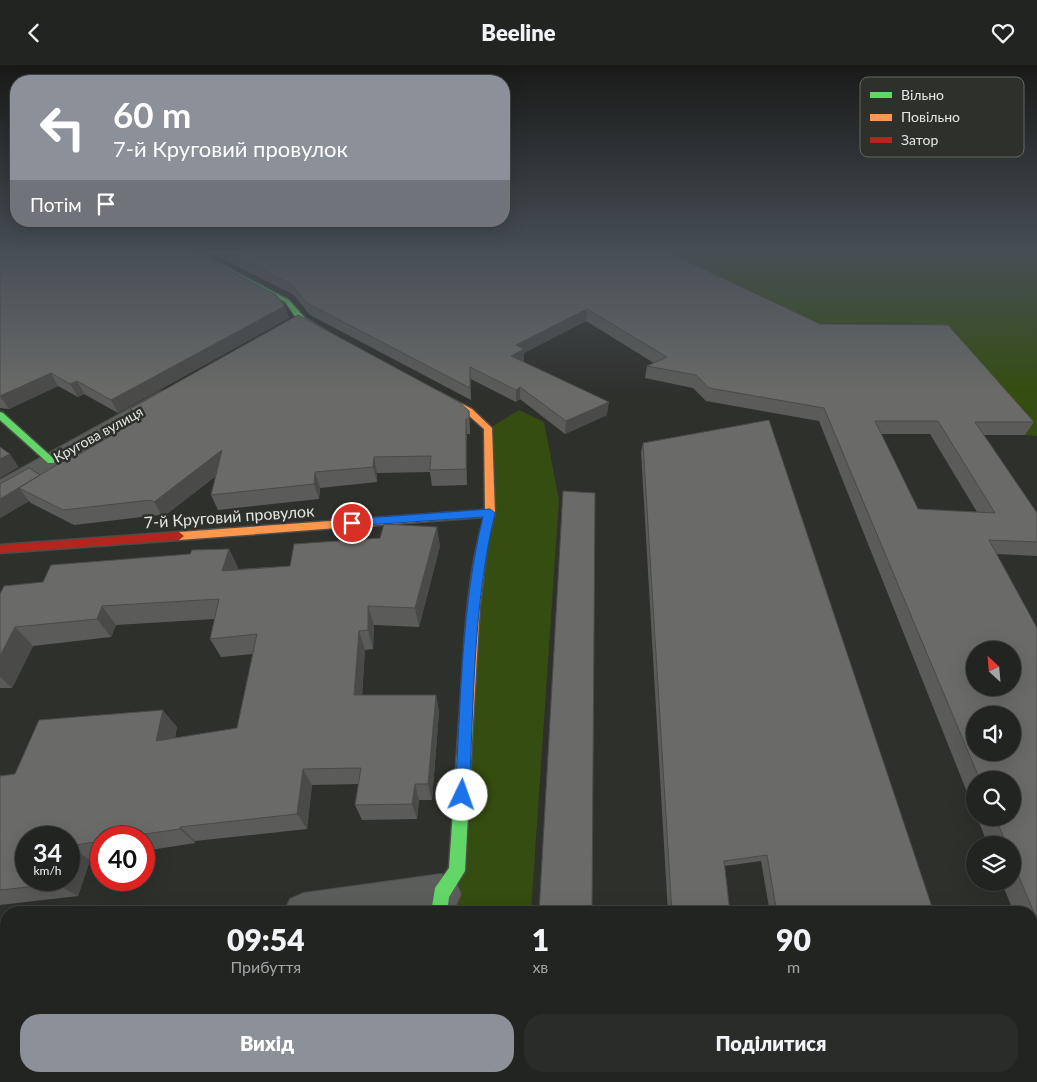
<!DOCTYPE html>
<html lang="uk">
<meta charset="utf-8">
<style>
body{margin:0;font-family:Lato,sans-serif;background:#2a2c2a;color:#f1f3f6;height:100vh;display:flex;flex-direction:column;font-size:19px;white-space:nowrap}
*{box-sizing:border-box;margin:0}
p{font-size:16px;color:#a2a4a5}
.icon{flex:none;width:28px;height:28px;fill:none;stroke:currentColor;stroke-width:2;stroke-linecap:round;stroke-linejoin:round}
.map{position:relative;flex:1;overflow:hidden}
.sheet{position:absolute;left:0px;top:841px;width:1038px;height:176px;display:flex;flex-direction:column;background:#222421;border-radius:20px 20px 0 0;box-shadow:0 5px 20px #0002,0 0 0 1px #3f413f}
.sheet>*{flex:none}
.banner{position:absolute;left:10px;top:10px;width:500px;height:152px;border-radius:20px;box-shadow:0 5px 20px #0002,0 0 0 1px #3f413f;background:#8c9099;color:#fff;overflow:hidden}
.needle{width:32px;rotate:334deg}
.tools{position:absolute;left:966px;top:576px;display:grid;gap:10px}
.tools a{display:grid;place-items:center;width:55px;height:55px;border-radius:50%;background:#222421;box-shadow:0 5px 20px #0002,0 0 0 1px #3f413f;font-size:25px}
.speed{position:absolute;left:15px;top:761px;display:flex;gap:10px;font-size:25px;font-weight:700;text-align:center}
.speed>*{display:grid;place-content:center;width:65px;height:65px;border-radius:50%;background:#222421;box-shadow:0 5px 20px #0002,0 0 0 1px #3f413f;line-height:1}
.speed small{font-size:12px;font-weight:400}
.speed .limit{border:8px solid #d22;background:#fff;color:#111}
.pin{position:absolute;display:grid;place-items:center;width:42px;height:42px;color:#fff;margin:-21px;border:2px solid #fff;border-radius:50%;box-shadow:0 1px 5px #0007}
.me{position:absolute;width:55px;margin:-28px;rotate:3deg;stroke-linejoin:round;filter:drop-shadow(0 0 4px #0008)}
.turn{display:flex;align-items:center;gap:18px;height:105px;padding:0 20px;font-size:22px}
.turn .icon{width:65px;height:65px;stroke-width:2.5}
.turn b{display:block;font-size:35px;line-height:42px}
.then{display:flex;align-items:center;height:48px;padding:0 20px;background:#0003;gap:10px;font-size:19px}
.eta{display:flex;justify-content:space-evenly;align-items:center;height:85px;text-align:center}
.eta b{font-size:30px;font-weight:800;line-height:35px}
.action{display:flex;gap:10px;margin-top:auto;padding:10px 20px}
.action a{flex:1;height:58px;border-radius:20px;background:#8c9099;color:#fff;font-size:20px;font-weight:800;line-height:58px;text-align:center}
.action a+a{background:#2a2c2a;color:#f1f3f6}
header{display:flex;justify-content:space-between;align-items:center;height:65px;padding:0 20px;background:#222421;font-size:22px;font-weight:800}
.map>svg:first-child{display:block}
.green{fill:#354d10}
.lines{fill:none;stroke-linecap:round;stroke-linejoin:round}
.street-casing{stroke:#4c4d4a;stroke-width:2}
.fast-casing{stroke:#4c4d4a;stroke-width:3}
.slow-casing{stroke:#4c4d4a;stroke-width:3}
.jam-casing{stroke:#4c4d4a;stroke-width:3}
.street{fill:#5b5d5a;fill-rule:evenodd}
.fast{fill:#63d668;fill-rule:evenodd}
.slow{fill:#ff974d;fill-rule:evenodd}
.jam{fill:#b3261e;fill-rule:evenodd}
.wall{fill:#5b5c59;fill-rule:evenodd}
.shaded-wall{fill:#4a4b49}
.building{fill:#6a6b68;stroke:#4a4b49;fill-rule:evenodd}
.route{fill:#1a73e8;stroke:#114b97}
.labels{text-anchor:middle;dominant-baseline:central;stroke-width:5;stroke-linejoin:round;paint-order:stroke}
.far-street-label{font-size:14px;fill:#e4e6e2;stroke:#2e312b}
.street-label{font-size:16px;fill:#e4e6e2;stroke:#2e312b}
.key{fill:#2e312b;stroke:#656762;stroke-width:1}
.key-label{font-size:14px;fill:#e4e6e2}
</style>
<header><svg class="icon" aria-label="back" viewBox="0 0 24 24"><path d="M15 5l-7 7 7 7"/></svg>Beeline<svg class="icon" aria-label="heart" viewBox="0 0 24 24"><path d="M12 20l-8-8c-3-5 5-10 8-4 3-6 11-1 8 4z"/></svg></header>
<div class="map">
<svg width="1037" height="1017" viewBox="0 0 1037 1017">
<rect width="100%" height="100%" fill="#2e302c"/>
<path class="green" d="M640 186H1037V371L1025 370 930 259 829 258 806 267Z
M519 345 544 357 559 435 531 847 456 848 493 361Z
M440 1011H521L520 1017H439Z"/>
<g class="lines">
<g class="street-casing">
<path id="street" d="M166 325 173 327 176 331 173 335 9 431 0 433V415L159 327Z
M441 809 455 815 461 829 455 843 444 848H284L290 834 304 828Z
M6 866V908L0 909V867Z
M398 1011H444L445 1017H397Z"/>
</g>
<g class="fast-casing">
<path id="fast" d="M188 186H196L289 235 305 253 335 271 328 273 299 257 285 237Z
M0 347 3 348 54 394V398H48L0 355Z
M466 653 471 655 473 659 465 806 449 832 447 848H431L435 823 449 803 459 659 461 655Z"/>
</g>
<g class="slow-casing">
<path id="slow" d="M437 326 472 344 492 363 495 448 488 474 480 540 473 659 471 663 466 665 461 663 459 659C464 590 465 519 484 452L179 475 174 471 179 467 485 445 484 364 466 348 434 331 433 329Z"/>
</g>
<g class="jam-casing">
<path id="jam" d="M179 467 184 471 179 475 0 488V480Z"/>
</g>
<use href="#street" class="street"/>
<use href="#fast" class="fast"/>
<use href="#slow" class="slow"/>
<use href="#jam" class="jam"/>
</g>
<path class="wall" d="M0 186 285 241 289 253 118 348 84 329 78 332 58 321 9 344 0 343Z
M207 186H665L820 259 1034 357 1025 370H984L1037 448V491L996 489 1037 563V906L1031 892V848H1014L1002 818H1012V780H988L977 752H1012V715H975V747L819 356 706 336 693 323 645 313 647 301 654 298 586 256 524 288V297L607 350 565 369 520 334 516 337 471 314V335L310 250 294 230ZM881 369H930L977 447 918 444Z
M130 344 469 346 470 361V369H467V420L432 421 430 407 377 408V417L320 423 319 434 218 445 211 430 216 411 163 452 159 450 74 460 31 438 29 436 0 453V419L40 410 80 389 136 356Z
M643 378 934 848H770L761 796 725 801 730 848H668L641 387Z
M440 481 419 562 374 560 373 584 365 585 362 630H436L439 647 432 735H419L417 754 362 755 355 740 359 719 312 720 307 764 195 776V778L144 786V772H101V793L90 795 78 831 0 840V711L15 709 177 662 175 673 237 663 253 589 221 592 210 574 215 554 116 560 111 572 33 581 12 623H0V529L43 517 190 489 229 484 238 503 237 504 290 501Z
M678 1011H749L750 1017H678Z
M799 1011H965L967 1017H800Z"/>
<path class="shaded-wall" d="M285 241 289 253 118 348 111 335Z
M587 244 586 256 524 288V297L511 304V291L516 280Z
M470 302 471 314V335L470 323Z
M51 308 58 321 9 344 0 331Z
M77 316 84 329 78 332 70 319Z
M520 322V334L516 337V325Z
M609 337 607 350 565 369 566 356Z
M469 346 470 361V369L469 354Z
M466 354 467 369V420L466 404Z
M222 385 228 401 163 452 154 437Z
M10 389 19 402 0 413V394Z
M374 392 377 408V417L373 402Z
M315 407 320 423 319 434 314 419Z
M19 423 29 436 0 453V434Z
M437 462 440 481 419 562 415 543Z
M229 484 238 503 231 525 222 506Z
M102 541 116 560 111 572 97 554Z
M368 541 374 560 373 584 368 565Z
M15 562 33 581 12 623 0 612V591Z
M359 566 365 585 361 648 354 630Z
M436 630 439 647 432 735 428 719Z
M163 645 177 662 170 692 156 676Z
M303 704 312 720 307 764 297 749Z
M415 719 419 735 417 754 412 739Z
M180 762 195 776V778L180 764Z
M70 781 90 795 78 831 56 819 58 815H69V784Z
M350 1011H360L359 1017H349Z"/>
<path class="building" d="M0 186H194L276 230 285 241 111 335 77 316 70 319 51 308 0 331Z
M226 186H665L820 259 948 260 1034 357H975L1037 448V477L989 475 1037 563V855L1012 795V780H1007L995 752H1012V715H980L824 343 709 323 696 310 647 301 667 292 587 244 516 280 524 284 511 291 609 337 566 356 520 322 516 325 470 302V323L307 238 291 219ZM875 356H938L995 448 918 444ZM975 585H1012V622H975ZM975 650H1012V688H975Z
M298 250 459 337 469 346V354H466V404L430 405 431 391 374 392 373 402 315 407 314 419 211 430 222 385 154 437 150 435 63 445 19 423 76 388 80 389 144 351 130 344Z
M769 355 934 848H777L767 790 724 796 730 848H672L643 378Z
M0 382 10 389 0 394Z
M29 403 40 410 0 434V419Z
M563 426 595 428 592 848H539Z
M384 459 437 462 415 543 368 541V565L359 566 354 630H436L428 719H415L412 739 355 740 361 703 303 704 297 749 180 762V764L124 772H101V776L70 781 69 784V772H26V815H58L56 819 0 825V711L15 709 39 655 163 645 156 676 237 663 257 569 210 574 219 534 102 541 97 554 15 562 0 591V529L4 521 43 517 51 500 190 489 192 485 229 484 222 506 290 501 294 479 380 473Z
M6 1008V1011H350L349 1017H3Z
M529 1011H591L590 1017H529Z
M682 1011H749L750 1017H682Z
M807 1011H965L967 1017H808Z"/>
<linearGradient id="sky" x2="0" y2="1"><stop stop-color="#191a18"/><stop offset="0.57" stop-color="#464e56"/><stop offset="1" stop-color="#464e56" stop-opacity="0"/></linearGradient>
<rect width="1037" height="328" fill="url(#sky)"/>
<path class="route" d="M490 444 495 448C473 539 474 636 469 730L467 735 462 737 457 735 455 730C461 638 461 541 483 452L352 461 347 458 352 454Z"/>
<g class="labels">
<g class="far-street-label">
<text transform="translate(98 369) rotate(-29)">Кругова вулиця</text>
</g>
<g class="street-label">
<text transform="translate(229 451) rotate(-4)">7-й Круговий провулок</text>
</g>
</g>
<rect x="860" y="12" width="164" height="80" rx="8" class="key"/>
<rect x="870" y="27" width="22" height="6" fill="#63d668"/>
<rect x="870" y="49" width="22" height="7" fill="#ff974d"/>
<rect x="870" y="72" width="22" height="6" fill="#b3261e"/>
<g class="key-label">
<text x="901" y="35">Вільно</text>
<text x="901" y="57">Повільно</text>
<text x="901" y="80">Затор</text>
</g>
</svg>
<div class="tools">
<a><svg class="needle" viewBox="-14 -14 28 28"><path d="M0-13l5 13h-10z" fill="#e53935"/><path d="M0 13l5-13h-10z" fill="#a2a4a5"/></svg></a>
<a><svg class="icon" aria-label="sound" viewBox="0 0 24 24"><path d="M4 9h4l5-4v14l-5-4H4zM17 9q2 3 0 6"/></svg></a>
<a><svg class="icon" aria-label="search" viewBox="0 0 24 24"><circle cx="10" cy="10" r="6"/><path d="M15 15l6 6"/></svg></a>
<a><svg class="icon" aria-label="layers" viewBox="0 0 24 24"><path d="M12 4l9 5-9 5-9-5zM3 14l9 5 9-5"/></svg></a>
</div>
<div class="speed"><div>34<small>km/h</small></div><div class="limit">40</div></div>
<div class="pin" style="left:352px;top:458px;background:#d93025"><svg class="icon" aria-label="arrive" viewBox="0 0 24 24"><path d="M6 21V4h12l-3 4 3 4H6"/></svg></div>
<svg class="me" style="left:462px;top:730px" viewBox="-20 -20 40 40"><circle r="19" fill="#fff"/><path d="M0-13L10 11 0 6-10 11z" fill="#1a73e8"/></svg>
<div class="banner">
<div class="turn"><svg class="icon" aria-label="left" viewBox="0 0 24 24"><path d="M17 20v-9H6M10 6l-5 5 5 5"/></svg><div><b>60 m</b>7-й Круговий провулок</div></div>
<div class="then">Потім<svg class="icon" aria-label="arrive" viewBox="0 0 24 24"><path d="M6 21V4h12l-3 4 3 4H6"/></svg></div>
</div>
<section class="sheet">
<div class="eta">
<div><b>09:54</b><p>Прибуття</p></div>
<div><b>1</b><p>хв</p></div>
<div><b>90</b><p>m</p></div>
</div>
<div class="action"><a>Вихід</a><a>Поділитися</a></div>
</section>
</div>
